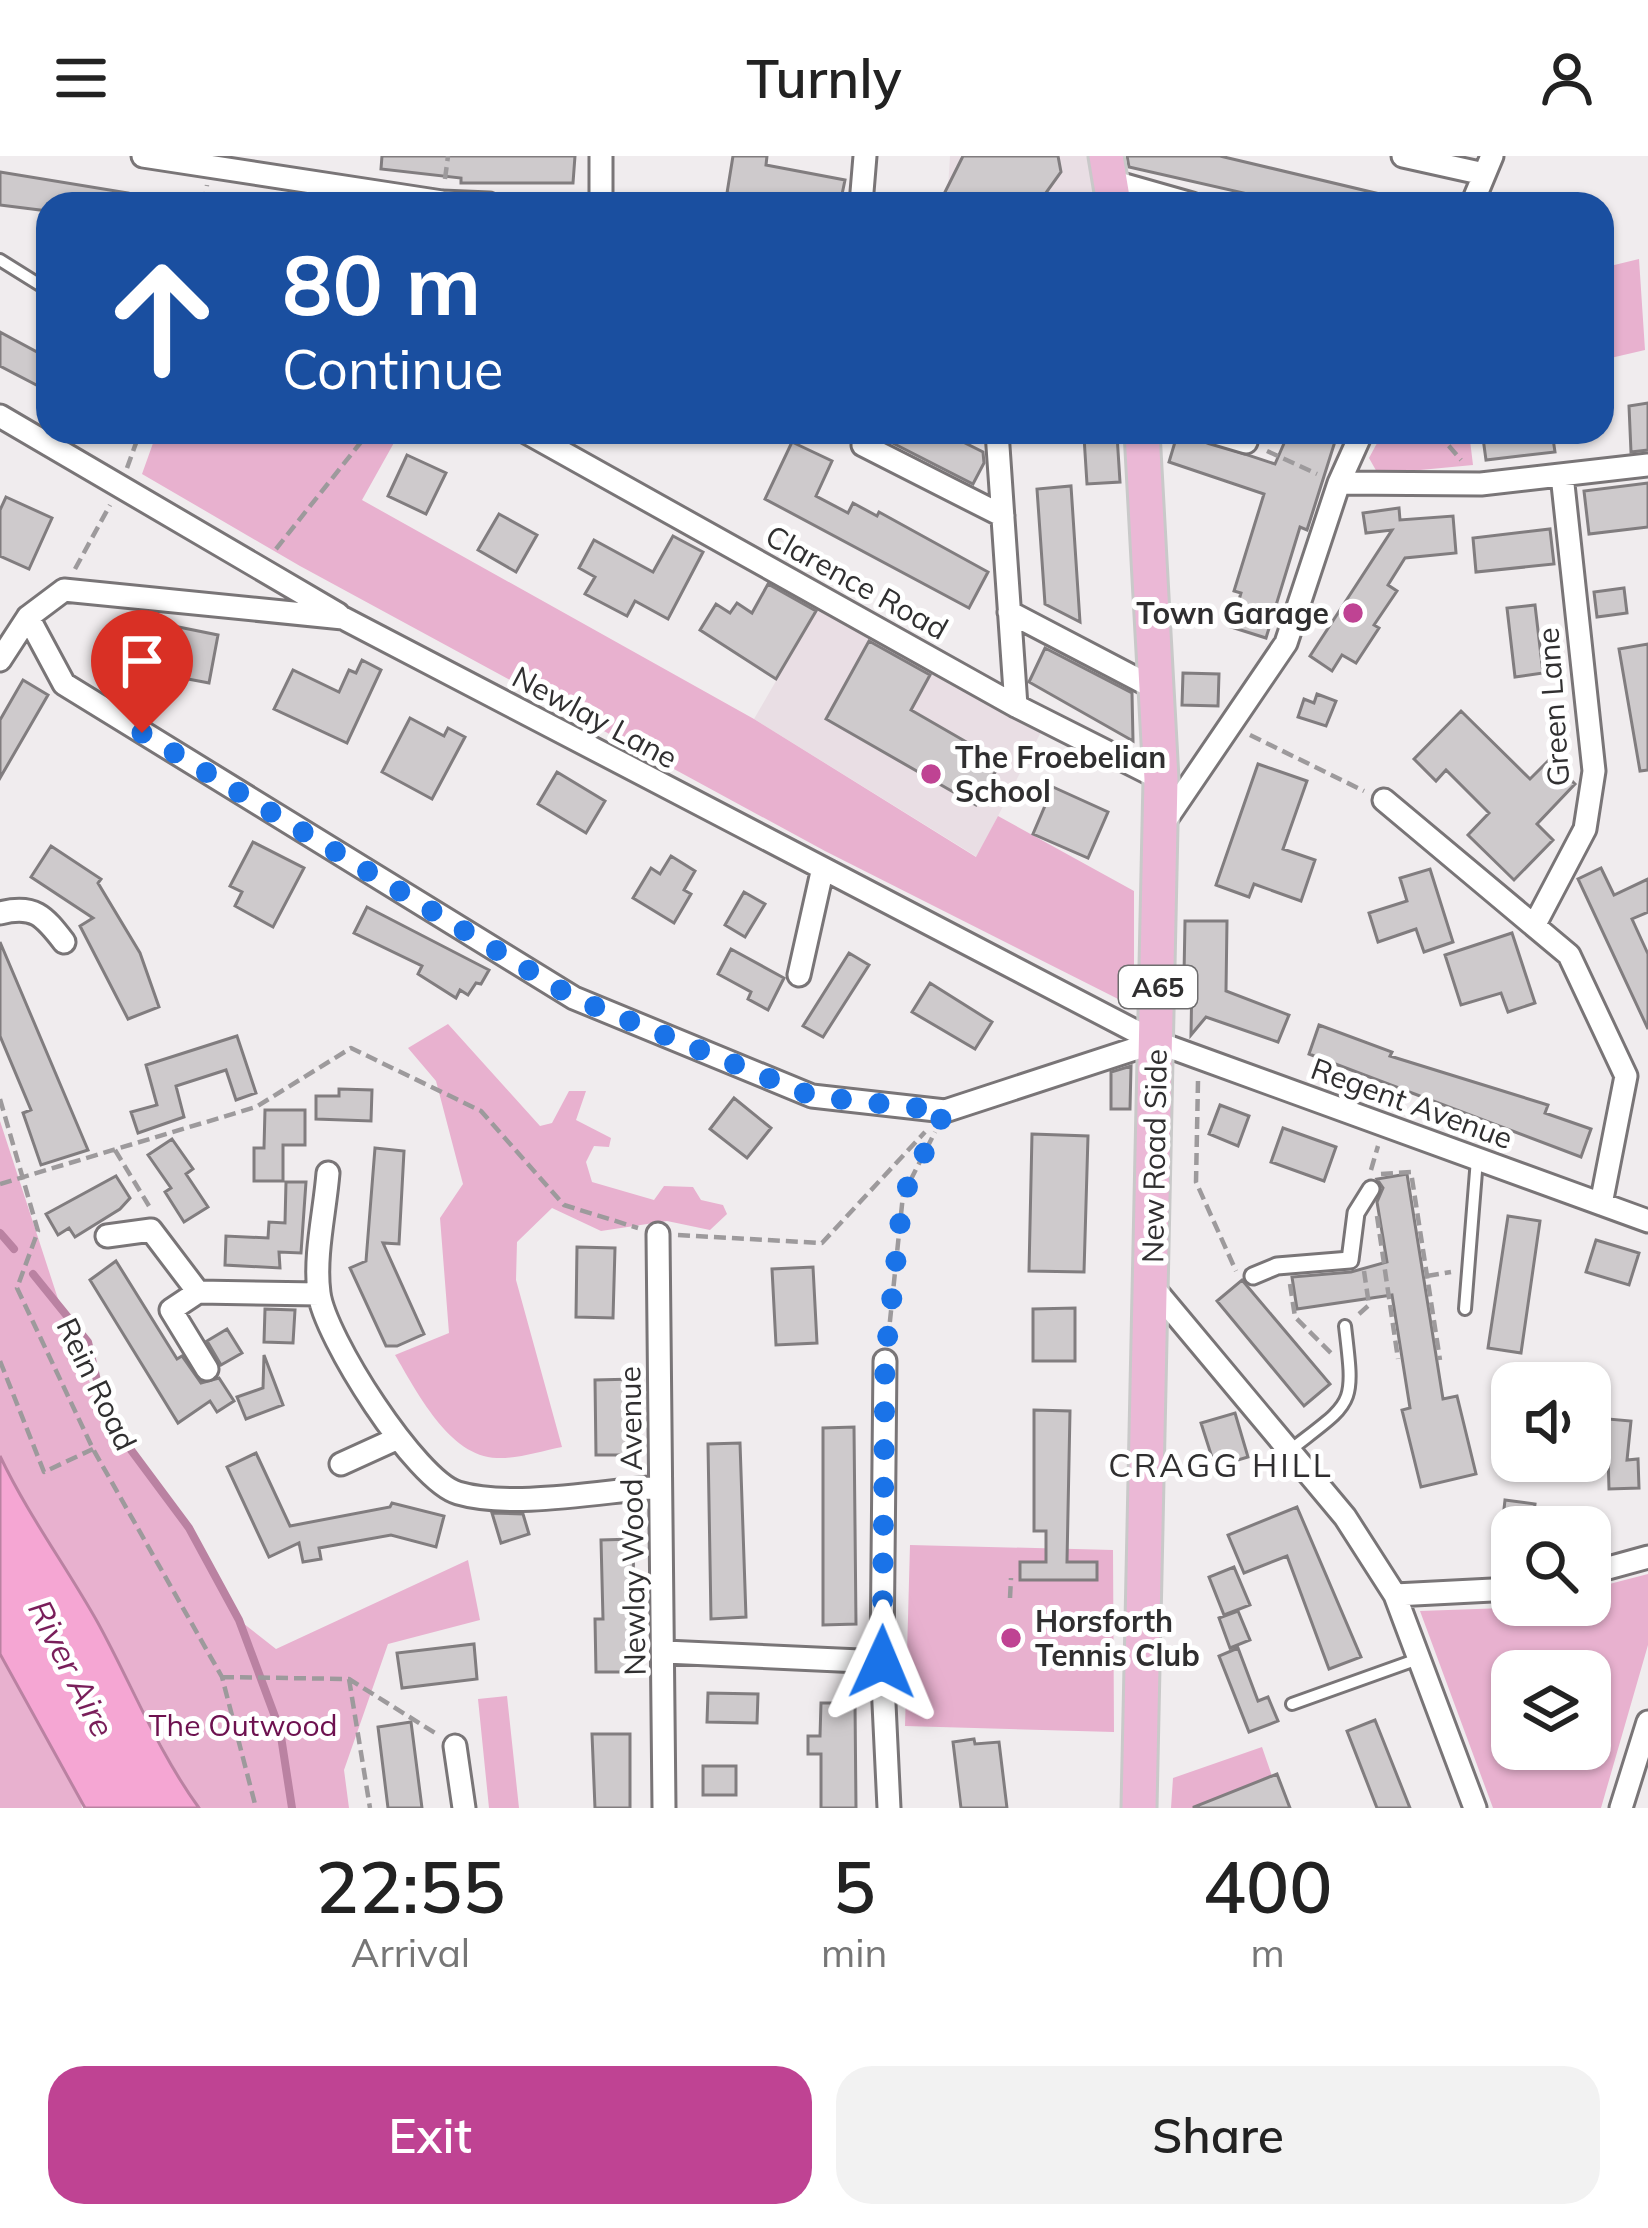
<!DOCTYPE html>
<style>
body{margin:0;font-family:Mulish,sans-serif;background:#f2f2f2;color:#222;height:100vh;display:flex;flex-direction:column;font-size:45px;white-space:nowrap}
*{box-sizing:border-box;margin:0}
p{font-size:39px;color:#767676}
.icon{flex:none;width:66px;height:66px;fill:none;stroke:currentColor;stroke-width:2;stroke-linecap:round;stroke-linejoin:round}
.map{position:relative;height:1652px;overflow:hidden}
.panel{display:flex;flex-direction:column;background:#fff;flex:1}
.panel>*{flex:none}
.hud{position:absolute;left:36px;top:36px;width:1578px;height:252px;border-radius:36px;box-shadow:0 3px 9px #0004;background:#1a4fa0;color:#fff;overflow:hidden}
.controls{position:absolute;left:1491px;top:1206px;display:grid;gap:24px}
.controls a{display:grid;place-items:center;width:120px;height:120px;border-radius:24px;background:#fff;box-shadow:0 3px 9px #0004;font-size:60px}
.pin{position:absolute;display:grid;place-items:center;width:102px;height:102px;color:#fff;margin:-123px -51px;border-radius:50% 50% 50% 0;rotate:-45deg;box-shadow:0 0 12px #0007}
.pin .icon{rotate:45deg}
.me{position:absolute;width:132px;margin:-66px;rotate:1deg;stroke-linejoin:round;filter:drop-shadow(0 0 9px #0008)}
.turn{display:flex;align-items:center;gap:42px;height:252px;padding:0 48px;font-size:54px}
.turn .icon{width:156px;height:156px;stroke-width:2.5}
.turn b{display:block;font-size:84px;line-height:102px}
.eta{display:flex;justify-content:space-evenly;align-items:center;height:204px;text-align:center}
.eta b{font-size:72px;font-weight:600;line-height:84px}
.action{display:flex;gap:24px;margin-top:auto;padding:24px 48px}
.action a{flex:1;height:138px;border-radius:36px;background:#bf4393;color:#fff;font-size:48px;font-weight:600;line-height:138px;text-align:center}
.action a+a{background:#f2f2f2;color:#222}
header{display:flex;justify-content:space-between;align-items:center;height:156px;padding:0 48px;background:#fff;font-size:54px;font-weight:600}
.map>svg:first-child{display:block}
.built{fill:#e9dee4}
.green{fill:#e8b1cf;fill-rule:evenodd}
.water{fill:#f5a6d3;stroke:#ba82a2;stroke-width:3}
.lines{fill:none;stroke-linecap:round;stroke-linejoin:round}
.stream{stroke:#ba82a2;stroke-width:8}
.building{fill:#cecacc;stroke:#817d7f;stroke-width:3}
.service-casing{stroke:#797577;stroke-width:16}
.pedestrian-casing{stroke:#797577;stroke-width:21}
.minor-casing{stroke:#797577;stroke-width:27}
.primary-casing{stroke:#c9c9c9;stroke-width:39}
.path{stroke:#9d9a9c;stroke-width:4.5;stroke-dasharray:12 6;stroke-linecap:butt}
.service{stroke:#fff;stroke-width:10}
.pedestrian{stroke:#fff;stroke-width:15}
.minor{stroke:#fff;stroke-width:21}
.primary{stroke:#ebb8d6;stroke-width:33}
.route{stroke:#1a73e8;stroke-width:21;stroke-dasharray:0 37.8}
.poi-dot{fill:#bf4393;stroke:#fff;stroke-width:4.5}
.labels{text-anchor:middle;dominant-baseline:central;stroke-width:10;stroke-linejoin:round;paint-order:stroke}
.shield{fill:#fff;stroke:#6e6d6e;stroke-width:3}
.shield-label{font-size:27px;font-weight:bold;fill:#302f30}
.street-label{font-size:30px;fill:#302f30;stroke:#fff}
.poi-label{font-size:30px;font-weight:bold;fill:#302f30;stroke:#fff;text-anchor:start}
.park-label{font-size:30px;fill:#6d114f;stroke:#fff}
.neighbourhood-label{font-size:33px;letter-spacing:3px;fill:#302f30;stroke:#fff}
.water-label{font-size:33px;font-style:italic;fill:#791e5a;stroke:#fff}
</style>
<header><svg class="icon" aria-label="menu" viewBox="0 0 24 24"><path d="M4 6h16M4 12h16M4 18h16"/></svg>Turnly<svg class="icon" aria-label="person" viewBox="0 0 24 24"><circle cx="12" cy="8" r="4"/><path d="M4 21q1-7 8-7t8 7"/></svg></header>
<div class="map">
<svg width="1648" height="1652" viewBox="0 0 1648 1652">
<rect width="100%" height="100%" fill="#f0ecee"/>
<path class="built" d="M950 0H1088L1096 48H947Z
M818 452 1041 576 977 701 754 563Z"/>
<path class="green" d="M1639 103 1645 194 1602 204V112Z
M157 276H400L362 344 754 563 976 701 998 660 1134 735V851L825 695 300 410 142 318Z
M1383 276H1469L1473 309 1378 318 1369 302Z
M448 868 540 970 552 967 569 935H586L576 964 611 982 609 991 594 990 586 1006 592 1026 654 1044 664 1030 693 1031 701 1044 723 1049 727 1058 710 1074 667 1065 601 1075 552 1052 517 1086 516 1124 562 1291C542 1295 517 1303 497 1302 449 1301 416 1234 395 1199L449 1177 440 1062 463 1028 436 925 408 892Z
M0 965 74 1192 105 1259 189 1372 239 1464 276 1493 468 1404 480 1464 388 1488 344 1614 349 1652H199C157 1590 131 1522 93 1459 61 1405 26 1356 0 1300Z
M910 1389 1113 1394 1114 1576 905 1570Z
M1648 1418V1489L1601 1652H1493L1420 1455 1590 1449V1433ZM1512 1515H1590V1593H1512Z
M0 1498 81 1647 82 1652H0Z
M507 1540 519 1652H489L478 1543Z
M1262 1591 1283 1652H1171L1173 1622Z"/>
<path class="water" d="M0 1300C28 1359 66 1410 98 1467 132 1529 157 1594 199 1652H85L0 1498Z"/>
<g class="lines">
<path class="stream" d="M0 1077 14 1093
M33 1118 88 1186 105 1259 189 1372 239 1464 280 1574 292 1652"/>
</g>
<path class="building" d="M382 0H575L573 27H461V22L381 13Z
M733 0H767L766 9 845 24 840 48H794L727 37Z
M963 0H1058L1061 16 1038 48H964L944 38Z
M1127 0H1220L1388 40 1387 48H1292L1129 11Z
M0 16 128 37 127 48H48V55L0 49Z
M0 176 48 202V235L0 210Z
M1648 247V294L1631 296 1629 250Z
M871 276H943L983 296 984 307 973 328Z
M1178 276 1275 308 1289 276H1338L1307 374 1300 371 1266 482 1231 471 1241 437 1234 435 1264 338 1169 306Z
M1552 276 1555 296 1486 304 1483 282Z
M1117 279 1120 326 1087 328 1084 281Z
M792 286 832 305 816 340 848 357 853 347 877 360 879 356 988 416 969 452 765 343Z
M407 299 446 317 426 358 388 340Z
M1648 327V371L1589 378 1584 335Z
M1071 330 1080 466 1045 448 1037 333Z
M6 341 52 362 29 413 0 400V354Z
M1399 352 1400 364 1453 360 1456 397 1405 402 1388 429 1397 435 1374 469 1379 472 1356 507 1342 499 1332 515 1310 500 1392 374 1366 377 1363 357Z
M499 358 537 379 516 416 478 394Z
M1550 373 1554 408 1476 416 1473 382Z
M673 380 703 396 668 463 635 445 627 460 585 438 595 421 579 412 594 384 653 416Z
M768 428 816 455 776 523 700 474 716 448 730 457 737 447 752 457Z
M1624 432 1627 457 1597 461 1594 436Z
M1535 449 1543 517 1515 521 1507 452Z
M139 463 218 479 209 527 130 512Z
M869 485 930 519 911 554 1001 606 976 649 826 563Z
M1648 488V614L1640 615 1619 493Z
M1045 492 1132 537 1133 585 1029 526Z
M362 504 381 514 347 587 274 553 293 514 339 536 349 514 356 517Z
M1183 517 1219 518 1218 550 1182 549Z
M23 524 48 539 0 622V564Z
M1317 538 1336 545 1326 570 1298 561 1304 543 1314 547Z
M1461 555 1530 623 1550 603 1575 628 1537 668 1553 684 1514 724 1468 679 1489 657 1446 614 1436 625 1414 603Z
M410 562 444 580 448 572 465 581 432 643 382 616Z
M1258 608 1307 625 1283 693 1315 704 1301 745 1254 728 1249 741 1216 729Z
M557 616 605 645 586 677 538 648Z
M1053 631 1108 656 1088 702 1033 678Z
M253 686 304 712 273 771 235 750 242 736 230 730Z
M51 690 101 723 98 727 140 797 159 851 128 863 80 770 93 762 31 721Z
M671 700 695 715 684 734 691 738 674 767 633 742 651 712 660 718Z
M1601 712 1614 739 1648 723V756L1632 763 1648 798V873L1578 723Z
M1430 713 1453 786 1424 796 1416 773 1378 786 1369 757 1407 745 1400 722Z
M744 736 765 748 745 781 725 769Z
M367 751 489 814 481 828 476 827 468 839 460 834 456 842 418 818 422 810 354 777Z
M1185 765H1227L1226 835 1289 859 1278 886 1206 861 1191 879 1192 819H1184Z
M1512 777 1535 847 1508 856 1501 837 1461 849 1445 799Z
M0 786 88 994 41 1009 23 957 31 954 0 880Z
M731 793 784 822 768 854 748 843 751 836 718 818Z
M849 797 869 809 823 881 803 870Z
M930 827 992 866 975 893 912 856Z
M1319 869 1392 896 1390 900 1548 949 1545 957 1591 973 1581 1001 1309 898Z
M237 880 256 937 236 944 226 914 176 930 184 961 138 977 131 956 157 949 146 909Z
M1131 910 1130 953H1111V916Z
M339 933 372 934 371 965 316 963V940H339Z
M734 942 771 972 747 1002 710 973Z
M1220 949 1249 960 1238 990 1209 978Z
M265 954H305V989H283V1025H254V992H264Z
M1283 972 1336 991 1324 1025 1271 1006Z
M1032 978 1088 980 1084 1116 1029 1115Z
M172 983 193 1013 186 1018 208 1051 184 1066 165 1036 171 1032 148 999Z
M375 992 404 995 399 1088 383 1087 424 1178 397 1190H386L350 1112 366 1105Z
M1407 1018 1443 1243 1457 1240 1476 1318 1421 1331 1402 1254 1410 1252 1392 1139 1297 1153 1292 1121 1351 1116 1387 1106 1377 1046 1383 1032 1377 1023Z
M116 1020 130 1042 120 1053 75 1081 69 1072 58 1079 46 1058Z
M286 1026H306L301 1097 279 1096 280 1112 225 1109 226 1080 268 1082 269 1066 285 1067Z
M1508 1060 1540 1065 1521 1197 1488 1192Z
M1596 1084 1639 1097 1629 1129 1586 1116Z
M577 1091 615 1092 613 1162 576 1161Z
M116 1105 177 1203 182 1200 201 1227 219 1222 234 1245 217 1256 210 1245 178 1267 90 1124Z
M813 1111 817 1187 776 1189 772 1113Z
M1242 1124 1330 1228 1304 1250 1217 1145Z
M1075 1152V1205H1033V1153Z
M265 1153 295 1154 293 1187 264 1186Z
M227 1173 242 1197 221 1209 207 1185Z
M264 1199 283 1249 246 1263 237 1241 263 1232Z
M635 1223 636 1299H596L595 1224Z
M1034 1254 1070 1255 1067 1406H1097V1424H1020V1406H1046V1375H1034Z
M1235 1257 1248 1301 1215 1311 1201 1267Z
M1597 1262 1631 1265 1627 1304 1638 1303 1639 1332 1609 1333 1608 1298 1594 1296Z
M854 1271 856 1468 823 1469V1272Z
M740 1287 746 1461 711 1463 708 1288Z
M256 1297 290 1370 390 1351 392 1347 444 1360 436 1391 391 1379 319 1392 321 1403 303 1406 299 1387 269 1401 227 1311Z
M1505 1344 1535 1348 1532 1371H1502Z
M1297 1351 1361 1501 1329 1513 1287 1400 1244 1417 1228 1379Z
M492 1357 523 1358 529 1378 501 1387Z
M634 1383 631 1516H596L595 1463H603L601 1384Z
M1234 1411 1250 1449 1224 1459 1209 1421Z
M1238 1455 1250 1484 1230 1492 1219 1462Z
M474 1488 477 1523 402 1532 397 1497Z
M1238 1492 1258 1545 1268 1541 1278 1565 1249 1576 1219 1500Z
M708 1537 758 1538 757 1567 707 1566Z
M821 1547H855L856 1652H821V1598H808V1580H820Z
M1375 1564 1410 1652H1377L1347 1575Z
M411 1566 422 1652H388L378 1571Z
M592 1578H630V1652H595Z
M974 1583 975 1588 999 1586 1007 1652H961L953 1586Z
M703 1610H736V1639H703Z
M1277 1618 1290 1652H1194V1651Z"/>
<g class="lines">
<g class="service-casing">
<path id="service" d="M0 104 48 134
M1465 1153 1477 1003
M1289 1295C1354 1244 1355 1253 1345 1170
M1292 1548 1418 1503"/>
</g>
<g class="pedestrian-casing">
<path id="pedestrian" d="M1253 1120 1277 1110 1350 1104 1356 1057 1371 1033"/>
</g>
<g class="minor-casing">
<path id="minor" d="M143 0 442 46 489 48
M1403 0 1484 18
M1111 25 1192 48
M601 48V0
M861 48 865 0
M1472 48 1492 0
M0 260 338 458
M526 276 1016 550 1161 623
M997 276 1016 550
M1212 276 1246 286
M863 289 1003 360
M1339 327 1481 328 1648 309
M1009 456 1158 534
M28 461 64 528 574 842 812 940 945 955 1156 886
M0 504 28 461 64 434 343 462 1156 886 1648 1065
M1384 644 1569 799 1626 920 1601 1048
M1163 668 1286 487 1339 327 1362 276
M0 757C34 748 44 760 64 786
M1535 768 1585 673 1594 615 1562 319
M799 819 822 716
M328 1017C325 1055 314 1100 319 1137 324 1180 416 1325 458 1337 512 1353 603 1335 660 1331
M658 1078 664 1652
M107 1080 151 1074 198 1136 319 1138
M1151 1129 1345 1361 1395 1439 1475 1652
M198 1136 171 1154 207 1213
M885 1205 882 1506 889 1652
M341 1308 396 1283
M1590 1417 1648 1401
M1395 1439 1512 1433
M665 1496 882 1506
M455 1590 464 1652
M1621 1652 1648 1566"/>
</g>
<g class="primary-casing">
<path id="primary" d="M1106 0 1114 48
M1139 1652 1161 623 1142 276"/>
</g>
<path class="path" d="M445 23 448 0
M204 48 207 29
M1437 276 1461 304
M1267 295 1317 318
M127 312 140 276
M276 393 361 286 387 276
M75 413 110 349
M1250 579 1364 635
M1198 925 1196 1026 1236 1115
M0 943 38 1075 17 1132 93 1293 222 1521 256 1652
M115 994 149 1050
M1371 1014 1378 990
M1381 1018 1411 1016 1440 1204
M0 1028 256 951 351 892 481 955 564 1049 638 1072
M1377 1060 1398 1203
M678 1079 822 1087 925 976
M1427 1120 1451 1116
M1290 1128 1295 1161 1331 1197
M1359 1158 1369 1149 1364 1115
M888 1184 903 1039 935 976
M0 1205 44 1316 93 1293
M1010 1442 1011 1422
M222 1521 349 1523 435 1577
M349 1523 370 1652"/>
<use href="#service" class="service"/>
<use href="#pedestrian" class="pedestrian"/>
<use href="#minor" class="minor"/>
<use href="#primary" class="primary"/>
</g>
<g class="lines">
<path class="route" d="M142 577 574 842 812 940 945 955 903 1040 885 1205 882 1506"/>
</g>
<g class="poi-dot">
<circle cx="1353" cy="457" r="12"/>
<circle cx="931" cy="618" r="12"/>
<circle cx="1011" cy="1482" r="12"/>
</g>
<g class="labels">
<rect class="shield" x="1119" y="810" width="78" height="42" rx="9"/>
<g class="shield-label">
<text x="1158" y="831">A65</text>
</g>
<g class="street-label">
<text transform="translate(857 426) rotate(29)">Clarence Road</text>
<text transform="translate(1553 551) rotate(-94)">Green Lane</text>
<text transform="translate(595 561) rotate(28)">Newlay Lane</text>
<text transform="translate(1412 947) rotate(20)">Regent Avenue</text>
<text transform="translate(1154 1000) rotate(-89)">New Road Side</text>
<text transform="translate(97 1228) rotate(64)">Rein Road</text>
<text transform="translate(632 1365) rotate(-91)">Newlay Wood Avenue</text>
</g>
<g class="poi-label">
<text x="1329" y="457" text-anchor="end">Town Garage</text>
<text x="955" y="601">The Froebelian<tspan x="955" dy="34">School</tspan></text>
<text x="1035" y="1465">Horsforth<tspan x="1035" dy="34">Tennis Club</tspan></text>
</g>
<g class="park-label">
<text x="243" y="1569">The Outwood</text>
</g>
<g class="neighbourhood-label">
<text x="1221" y="1308">CRAGG HILL</text>
</g>
<g class="water-label">
<text transform="translate(72 1512) rotate(63)">River Aire</text>
</g>
</g>
</svg>
<div class="controls">
<a><svg class="icon" aria-label="sound" viewBox="0 0 24 24"><path d="M4 9h4l5-4v14l-5-4H4zM17 9q2 3 0 6"/></svg></a>
<a><svg class="icon" aria-label="search" viewBox="0 0 24 24"><circle cx="10" cy="10" r="6"/><path d="M15 15l6 6"/></svg></a>
<a><svg class="icon" aria-label="layers" viewBox="0 0 24 24"><path d="M12 4l9 5-9 5-9-5zM3 14l9 5 9-5"/></svg></a>
</div>
<div class="pin" style="left:142px;top:577px;background:#d93025"><svg class="icon" aria-label="arrive" viewBox="0 0 24 24"><path d="M6 21V4h12l-3 4 3 4H6"/></svg></div>
<svg class="me" style="left:882px;top:1506px" viewBox="-20 -20 40 40"><path d="M0-17L14 15 0 8-14 15z" fill="#1a73e8" stroke="#fff" stroke-width="4"/></svg>
<div class="hud">
<div class="turn"><svg class="icon" aria-label="ahead" viewBox="0 0 24 24"><path d="M12 20V5M6 11l6-6 6 6"/></svg><div><b>80 m</b>Continue</div></div>
</div>
</div>
<section class="panel">
<div class="eta">
<div><b>22:55</b><p>Arrival</p></div>
<div><b>5</b><p>min</p></div>
<div><b>400</b><p>m</p></div>
</div>
<div class="action"><a>Exit</a><a>Share</a></div>
</section>
